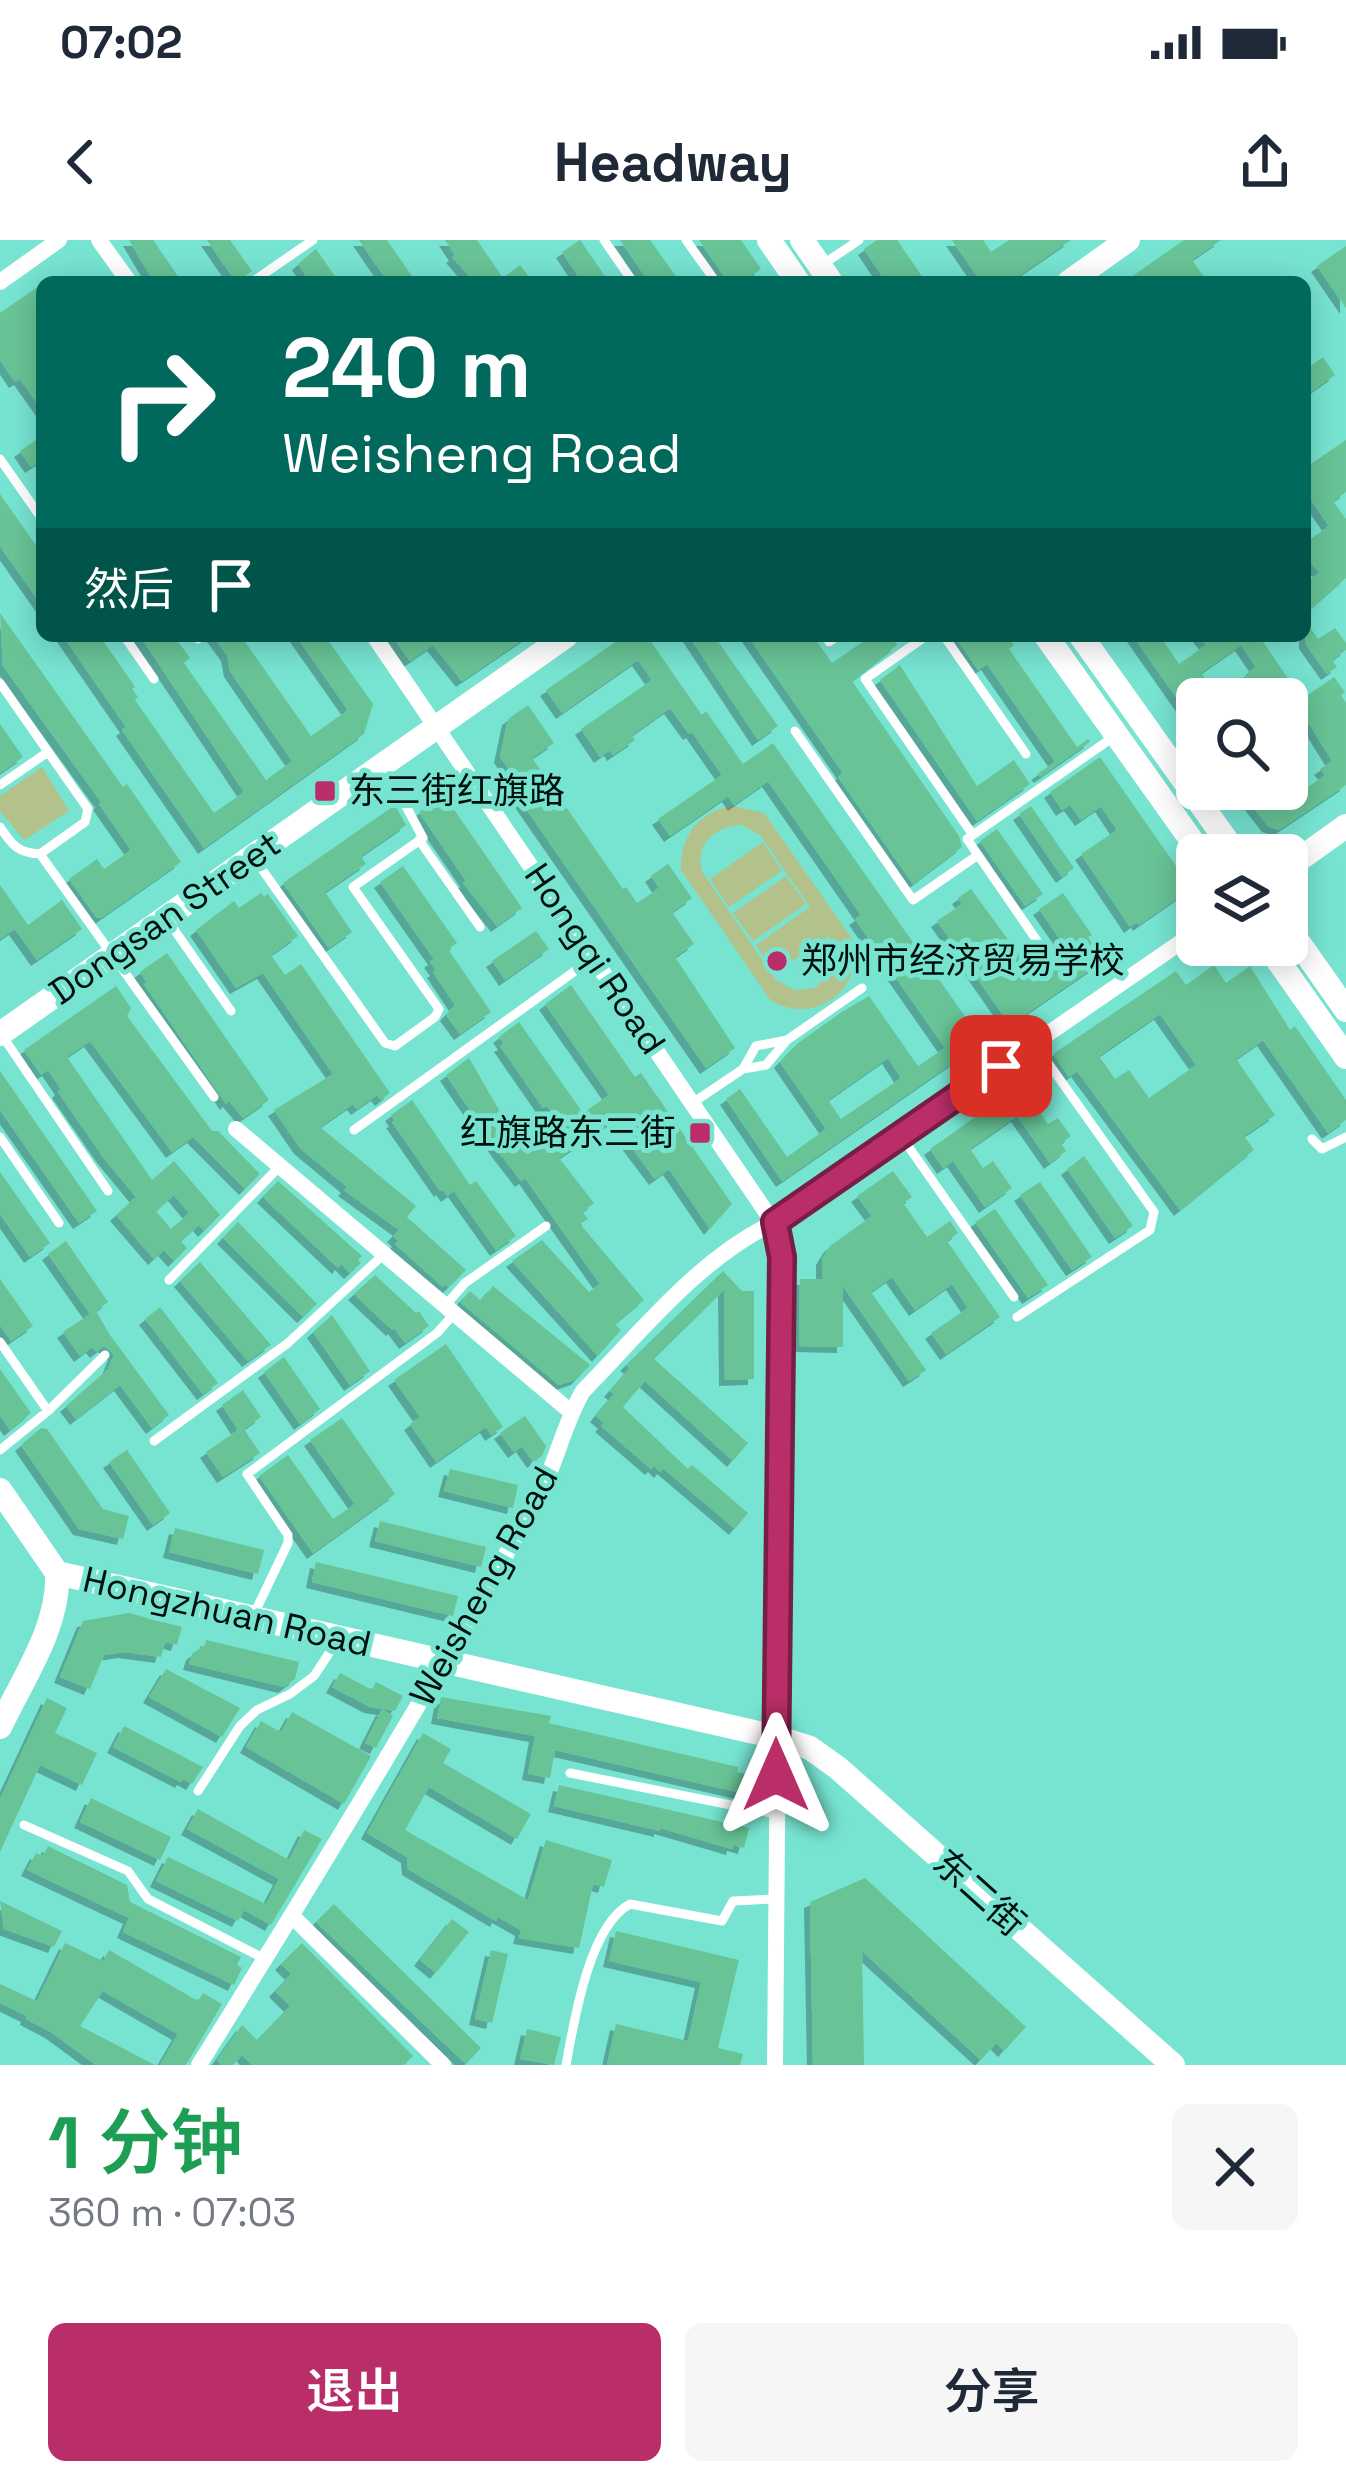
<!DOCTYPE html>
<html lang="zh">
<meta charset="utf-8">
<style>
body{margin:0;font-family:"Space Grotesk","Noto Sans SC",sans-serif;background:#f6f6f7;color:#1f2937;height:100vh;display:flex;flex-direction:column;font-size:45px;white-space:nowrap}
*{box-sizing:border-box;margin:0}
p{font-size:39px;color:#747a83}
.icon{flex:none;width:66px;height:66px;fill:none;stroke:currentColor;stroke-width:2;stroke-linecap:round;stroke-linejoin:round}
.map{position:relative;height:1825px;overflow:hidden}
.drawer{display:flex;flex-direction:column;background:#fff;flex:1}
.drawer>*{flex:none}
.hud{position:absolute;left:36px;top:36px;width:1275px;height:366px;border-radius:18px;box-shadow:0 6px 30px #0003;background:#00695c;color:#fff;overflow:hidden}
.controls{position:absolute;left:1176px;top:438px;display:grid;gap:24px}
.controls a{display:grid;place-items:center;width:132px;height:132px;border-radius:18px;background:#fff;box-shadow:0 6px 30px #0003;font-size:60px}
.pin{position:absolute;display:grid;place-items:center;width:102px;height:102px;color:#fff;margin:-51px;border-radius:24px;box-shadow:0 6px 18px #0006}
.me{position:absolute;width:132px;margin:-66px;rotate:0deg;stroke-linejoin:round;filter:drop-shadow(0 0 9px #0008)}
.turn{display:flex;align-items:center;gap:42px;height:252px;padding:0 48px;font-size:54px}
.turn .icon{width:156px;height:156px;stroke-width:2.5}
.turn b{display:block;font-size:84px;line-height:102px}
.then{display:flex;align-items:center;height:114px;padding:0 48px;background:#0003;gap:24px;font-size:45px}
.round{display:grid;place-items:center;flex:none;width:126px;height:126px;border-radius:18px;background:#f6f6f7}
.head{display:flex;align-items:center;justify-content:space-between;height:204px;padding:0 48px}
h1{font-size:72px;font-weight:600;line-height:90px;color:#1e9e55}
.action{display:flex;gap:24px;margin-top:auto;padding:24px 48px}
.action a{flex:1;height:138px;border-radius:18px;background:#b92e68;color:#fff;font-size:48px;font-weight:600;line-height:138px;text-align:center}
.action a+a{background:#f6f6f7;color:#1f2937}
.status{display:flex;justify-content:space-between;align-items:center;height:84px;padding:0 60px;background:#fff;direction:ltr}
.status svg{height:33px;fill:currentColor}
header{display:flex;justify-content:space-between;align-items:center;height:156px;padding:0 48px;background:#fff;font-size:54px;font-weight:600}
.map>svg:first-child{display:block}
.green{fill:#b3c28a;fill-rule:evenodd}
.building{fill:#67c496;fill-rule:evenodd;filter:url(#shadow)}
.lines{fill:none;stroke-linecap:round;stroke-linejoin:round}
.lane{stroke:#fff;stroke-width:9}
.street{stroke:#fff;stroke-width:16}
.secondary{stroke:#fff;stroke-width:24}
.route-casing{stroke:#781e44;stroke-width:30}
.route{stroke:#b92e68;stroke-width:21}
.poi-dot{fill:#b92e68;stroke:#77e4d1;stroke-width:4.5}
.labels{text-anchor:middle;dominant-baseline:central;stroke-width:10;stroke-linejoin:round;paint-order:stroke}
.poi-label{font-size:36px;fill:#00100c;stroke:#77e4d1;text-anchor:start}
.street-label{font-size:36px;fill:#00100c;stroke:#77e4d1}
</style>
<div class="status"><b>07:02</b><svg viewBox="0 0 49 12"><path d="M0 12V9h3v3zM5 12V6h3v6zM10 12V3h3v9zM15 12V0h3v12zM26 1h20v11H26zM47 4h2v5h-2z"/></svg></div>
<header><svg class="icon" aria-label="back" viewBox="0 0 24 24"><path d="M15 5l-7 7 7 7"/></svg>Headway<svg class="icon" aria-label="share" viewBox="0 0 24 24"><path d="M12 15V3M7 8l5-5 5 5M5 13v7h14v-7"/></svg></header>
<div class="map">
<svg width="1346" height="1825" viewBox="0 0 1346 1825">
<defs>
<filter id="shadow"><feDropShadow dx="-6" dy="6" stdDeviation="0" flood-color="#0004"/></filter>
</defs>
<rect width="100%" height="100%" fill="#77e4d1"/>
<path class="green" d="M42 527 69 571 24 600 0 571V556Z
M733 566 764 573 855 703C861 752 815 785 771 761L681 630C680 596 699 571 733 566ZM742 585 760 595 810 667 756 705 775 733 829 696 824 688 836 710 835 728 815 748 794 750 776 740 703 633C693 605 715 586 742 585Z
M763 602 782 631 729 667 710 639Z
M786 636 806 664 753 701 733 673Z"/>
<path class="building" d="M129 0H153L182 42H154Z
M207 0H230L252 31 236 42Z
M359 0H387L416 42H388Z
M445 0H477L503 38 520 25 533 42H474L452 17 455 15Z
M580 0 609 42H582L562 12Z
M620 0H650L680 42H649Z
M699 0H741L761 29 743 42H728Z
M877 0H897L926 42H886L864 9Z
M952 0H983L991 12 1009 0H1071L1010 42H981Z
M1184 0H1221L1192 20 1208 42H1124Z
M1346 6V68L1317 26Z
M316 9 339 42H310L298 24Z
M42 44V170L20 139 15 142 0 120V73Z
M1323 117 1335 135 1305 156V130Z
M42 196V220L31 227 20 211Z
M1346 200V252L1333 261 1346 279V338L1305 374V343L1320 332 1305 319V303L1329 286 1305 252V228Z
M0 254 42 314V366L0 306Z
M0 373 123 547 127 544 181 622 101 678H97L69 639 97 619 104 629 131 610 99 564 101 562 3 426Z
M1305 380 1318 399 1335 388 1346 403V410L1332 420 1337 427 1327 434 1305 403Z
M63 396H100L135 447 132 449 138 457 135 460 214 573 244 552 140 396H174L190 418 184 423 266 540 292 521 230 431 227 415 213 396H241L311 496 348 470 296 396H325L373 464 364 494 204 608 122 490 126 487Z
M392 396H528L462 441 433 405 410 421Z
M624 396H647L702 475 706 471 743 524 773 503 983 802 782 941 726 859 740 849 787 917 826 889 780 822 798 803 842 772 869 756 918 826 945 808 855 679 861 675 768 541 734 565 728 556 670 596 658 579 722 535 692 492 689 494 670 468 632 495 635 500 613 515 610 510 600 517 581 489 652 440 638 420 562 473 546 450ZM888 818 901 838 841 879 828 860Z
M689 396H714L778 486 758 500Z
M748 396H813L832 423 871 396H891L897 405 852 441 959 596 962 607 913 644 838 537 843 533Z
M955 396H1007L1014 405 1009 409 1077 507 1088 499 1090 502 1040 537 1037 534 1055 522 987 424 978 430Z
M1133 396H1160L1179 424 1206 405 1199 396H1259L1302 459 1334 437 1345 452 1341 455 1346 463V545L1279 590 1268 586 1239 549H1263L1277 569 1325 535 1320 529 1332 521 1303 474 1287 486V459H1262L1245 435 1256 427 1241 405 1201 433 1220 459H1197V487Z
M900 425 977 546 1014 520 1030 544 977 581 880 440Z
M528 465 554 503 532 518 623 649 626 647 637 663 659 648 651 636 668 624 692 658 672 672 694 704 675 717 735 808 706 828 515 553 522 548 500 517 508 479Z
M0 484 23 517 0 533Z
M1100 517 1183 636 1182 655 1139 685 1137 682 1130 687 1081 614 1117 590 1101 566 1081 580 1070 565 1062 570 1050 552Z
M444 555 522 668 497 686 463 643 466 641 419 572Z
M395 565 406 585 361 616 366 624 325 652 352 692 329 708 283 643Z
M1031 566 1074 628 1062 637 1019 574Z
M997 589 1043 654 1025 666 980 601Z
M403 626 457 703 448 709 491 772 460 794 446 775 455 765 433 732 436 730 430 722 434 719 380 642Z
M0 645 28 685 62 660 82 689 37 720 15 689 0 699Z
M971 649 1037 739 1071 715 1039 669 1063 653 1092 695 1088 697 1096 709 1088 715 1096 726 1010 785 937 681 962 664 958 658Z
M261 653 264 657 268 654 298 696 271 715 285 735 301 724 390 853 381 860 377 855 357 869 353 864 320 887 416 966 407 977 466 1030 449 1047 445 1044 443 1047 395 1004 398 1001 393 996 399 990 344 950 347 947 300 908 274 870 333 834 263 733 236 748 196 690 234 661 239 668Z
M536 691 549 709 505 740 492 721Z
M167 713 269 860 243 878 229 861 226 864 144 744 147 743 140 732Z
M1214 725 1226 743 1250 726 1290 790 1295 786 1346 860V880L1328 893 1263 800 1236 819 1275 875 1244 896 1254 910 1180 970 1077 831 1069 837 1053 814 1176 731 1186 745ZM1160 774 1196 825 1149 858 1129 830 1115 839 1099 816Z
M571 745 635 837 641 833 732 964 710 989 669 929 655 939 612 882 559 918 594 963 582 972 588 979 580 984 644 1060 615 1084 621 1090 598 1116 512 1021 542 1000 589 1052 600 1044 525 938 521 941 500 914 446 835 469 818 502 875 506 872 532 910 560 891 562 888 547 866 543 868 500 806 504 804 499 797 519 782 583 873 609 855 545 764Z
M116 746 131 768 127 776 212 891H218L260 934 245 949 193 897 172 912 90 801 67 817 152 940 174 921 220 975 204 991 199 985 181 1001 187 1008 174 1021 164 1010 154 1019 116 975 136 957 103 917 58 852 61 849 48 830 41 835 24 810ZM174 955 189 973 171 989 156 971Z
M0 831 97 971 79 983 0 870Z
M1028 840 1041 859 1034 864 1048 884 1058 878 1071 896 1061 903 1066 911 1050 923 1017 876 970 909 983 928 993 921 1012 948 985 967 953 921 943 928 930 909Z
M412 860 470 945 476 941 516 996 496 1010 454 951 447 956 442 949 440 951 392 882 395 881 391 875Z
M1084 916 1133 986 1115 998 1067 929Z
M893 931 912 957 903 963 927 997 950 981 958 993 947 1001 1000 1077 946 1114 931 1093 968 1068 952 1044 915 1070 892 1037 871 1052 926 1130 909 1141 843 1046V1107L799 1106 800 1039H822V1019L830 1006 872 976 857 956Z
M0 932 50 1003 30 1017 0 974Z
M278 941 362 1016 358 1020 361 1023 350 1033 341 1024 338 1028 263 957Z
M1040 942 1092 1017 1072 1030 1020 955Z
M995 969 1048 1045 1028 1058 975 982Z
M238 982 317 1064 303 1077 223 998Z
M66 1001 108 1062 96 1071 110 1095 169 1175 152 1188 120 1145 76 1179 66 1166 108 1129 114 1114 104 1106 96 1112 92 1107 80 1116 63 1092 90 1074 48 1014Z
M200 1022 271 1105 248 1121 180 1041Z
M723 1031 742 1051H754V1139L725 1140 724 1050 654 1119 748 1203 733 1221 645 1141 623 1167 688 1229 692 1225 748 1273 735 1289 663 1228 660 1232 654 1226 651 1229 601 1186 604 1183 596 1176 614 1154 610 1151 630 1128 626 1125Z
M375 1035 416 1073 419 1071 429 1086 405 1103 394 1088 392 1090 354 1054Z
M0 1039 33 1086 11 1101 0 1085Z
M493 1046 590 1125 577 1139 559 1145 460 1062 470 1051 481 1061Z
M160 1067 218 1143 203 1154 145 1079Z
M332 1075 370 1131 350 1145 313 1092Z
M446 1104 503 1187 491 1195 486 1187 436 1222 410 1184 420 1177 394 1140Z
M284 1117 320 1169 300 1184 264 1132Z
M0 1129 31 1173 10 1190 0 1176Z
M243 1150 261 1177 244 1189 260 1213 223 1237 206 1212 238 1190 222 1165Z
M525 1176 546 1206 542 1216 533 1222 522 1206 514 1212 500 1193Z
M342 1178 395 1254 313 1313 259 1236 288 1215 333 1279 355 1264 310 1200Z
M41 1188 47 1189 103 1269 129 1276 123 1299 79 1289 21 1205Z
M127 1210 170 1273 153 1285 109 1222Z
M450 1229 518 1245 513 1268 444 1251Z
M380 1281 486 1307 481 1327 375 1301Z
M175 1288 264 1310 258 1334 169 1312Z
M316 1322 458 1356 453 1376 312 1342Z
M129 1373 182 1387 177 1405 165 1402 161 1417 124 1412 104 1415 90 1449 60 1437 83 1381Z
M206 1400 299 1422 295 1439 284 1447 189 1424 192 1414 205 1405Z
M166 1429 240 1468 222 1497 149 1457Z
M340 1433 372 1450 376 1442 403 1456 395 1471 370 1467 332 1447Z
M441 1457 551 1476 549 1483 738 1527 737 1532 746 1534 741 1553 555 1510 550 1538 528 1534 535 1496 437 1478Z
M47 1458 67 1468 55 1493 97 1513 82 1545 40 1525 0 1612V1559Z
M382 1469 393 1476 376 1508 365 1503Z
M292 1472 371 1516 344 1564 246 1507 261 1481 281 1492Z
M124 1486 203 1527 192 1544 183 1539 181 1542 113 1507Z
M423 1493 451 1509 443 1523 531 1574 517 1599 429 1547 405 1590 528 1660 546 1600 612 1620 604 1647 593 1644 579 1708 519 1698 521 1690 498 1677 496 1681 408 1629 407 1617 367 1593Z
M559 1545 749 1588 744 1608 733 1605 732 1609 660 1588V1591L554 1566Z
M91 1558 171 1597 160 1620 80 1582Z
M198 1569 289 1620 304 1590 322 1599 271 1685 244 1670 238 1681 156 1641 168 1617 266 1664 279 1639 187 1589Z
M48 1606 127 1645 130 1662 241 1717 237 1725 242 1728 234 1745 123 1692 129 1678 27 1630 36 1613 43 1616Z
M865 1638 1026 1787 1004 1811 996 1803 981 1820 862 1711 864 1825H813L810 1662Z
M0 1661 62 1691 54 1707 4 1689Z
M334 1664 481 1808 466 1824 316 1682Z
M452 1679 469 1692 436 1733 420 1720Z
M616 1691 739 1720 718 1808 743 1814 740 1825H607L616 1784 688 1801 701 1742 609 1721Z
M65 1703 103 1721 109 1710 198 1761 203 1753 222 1764 186 1825H160L178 1794 103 1751 80 1786 155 1825H96L51 1792 26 1779 27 1776 0 1763V1744L37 1761Z
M302 1703 413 1816 404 1825H252L242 1815 233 1825H222L217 1820 242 1785 257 1800 290 1766 275 1751 291 1734 281 1724Z
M491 1710 508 1714 492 1783 475 1779Z
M527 1789 561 1797 554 1825 520 1819Z"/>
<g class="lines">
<path class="lane" d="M604 0 633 42
M686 0 716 42
M825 23 859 0
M252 42 313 0
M0 219 42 279
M124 396 154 439
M196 396 198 399
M826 396 829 402 838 396
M926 396 865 439 973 595
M944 396 1026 514
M0 443 88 569 85 582 40 614 214 857
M795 491 913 660 978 615
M0 545 48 512
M0 587C12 605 18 613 40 614
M419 600 480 687
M254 618 385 803 395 806 435 777 439 769 353 647 423 598 386 529
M166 678 231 771
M1044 711 967 599 1112 498
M3 797 108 951
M743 829 756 806 787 800
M694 862 743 829 766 825 787 800 862 748
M354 890 593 718
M901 896 1014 1057
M0 897 59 983
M1312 899 1322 909 1346 897
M169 1040 280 926
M444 1067 465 1043 546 986
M1017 1077 1150 990 1154 972 1034 803
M0 1102 48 1171
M154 1201 288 1103 383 1015
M0 1210 48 1171 105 1115
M255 1372 288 1303V1295L247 1234 437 1093 453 1075
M570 1533 776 1574
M198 1551 240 1486 257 1470 290 1454 314 1436 337 1401
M24 1585 128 1631 148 1659 265 1719
M566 1825C574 1781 589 1686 630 1664L722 1681 733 1661 775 1659"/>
<path class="street" d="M99 0 129 42
M0 42 59 0
M374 396 779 991 782 1017 775 1825
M236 889 571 1172
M292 1676 443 1825
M199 1825C315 1639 429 1451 537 1260 556 1225 563 1185 583 1151 642 1091 698 1019 775 982L1197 691"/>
<path class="secondary" d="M769 0 798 42
M802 0 831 42
M1069 42 1128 0
M1046 396 1202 615
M1081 396 1237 615
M1287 628 1346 586
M1287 686 1346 770
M1267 705 1346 817
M0 794 566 396
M0 1250 57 1333 776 1497 810 1508 838 1528 1173 1825
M0 1487C22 1440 60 1386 57 1333"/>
</g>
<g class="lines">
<g class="route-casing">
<path id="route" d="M776 1535 782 1017 775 982 1001 826"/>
</g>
<use href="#route" class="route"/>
</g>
<g class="poi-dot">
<rect x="313" y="539" width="24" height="24" rx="6"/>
<circle cx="777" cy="721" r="12"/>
<rect x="688" y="881" width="24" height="24" rx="6"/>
</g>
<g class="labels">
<g class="poi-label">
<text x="349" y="551">东三街红旗路</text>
<text x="801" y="721">郑州市经济贸易学校</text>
<text x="676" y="893" text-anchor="end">红旗路东三街</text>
</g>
<g class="street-label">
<text transform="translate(165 678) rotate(-35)">Dongsan Street</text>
<text transform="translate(595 719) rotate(56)">Hongqi Road</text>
<text transform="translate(484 1346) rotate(-61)">Weisheng Road</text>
<text transform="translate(227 1372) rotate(13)">Hongzhuan Road</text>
<text transform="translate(979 1653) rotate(42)">东二街</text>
</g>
</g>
</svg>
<div class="controls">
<a><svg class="icon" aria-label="search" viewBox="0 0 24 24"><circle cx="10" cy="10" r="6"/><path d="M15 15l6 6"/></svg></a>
<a><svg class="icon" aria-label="layers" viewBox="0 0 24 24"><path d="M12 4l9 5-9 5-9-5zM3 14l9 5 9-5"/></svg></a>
</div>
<div class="pin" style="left:1001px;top:826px;background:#d93025"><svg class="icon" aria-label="arrive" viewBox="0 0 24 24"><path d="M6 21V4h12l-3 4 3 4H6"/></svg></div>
<svg class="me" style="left:776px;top:1535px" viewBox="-20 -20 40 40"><path d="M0-17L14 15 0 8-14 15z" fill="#b92e68" stroke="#fff" stroke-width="4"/></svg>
<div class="hud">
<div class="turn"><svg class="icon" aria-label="right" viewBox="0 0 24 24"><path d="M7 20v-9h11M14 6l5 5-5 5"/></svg><div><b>240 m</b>Weisheng Road</div></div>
<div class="then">然后<svg class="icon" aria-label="arrive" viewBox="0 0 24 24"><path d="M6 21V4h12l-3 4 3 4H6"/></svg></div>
</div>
</div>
<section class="drawer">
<div class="head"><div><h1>1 分钟</h1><p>360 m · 07:03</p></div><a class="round"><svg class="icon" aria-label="close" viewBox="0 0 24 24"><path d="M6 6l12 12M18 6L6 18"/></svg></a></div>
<div class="action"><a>退出</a><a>分享</a></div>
</section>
